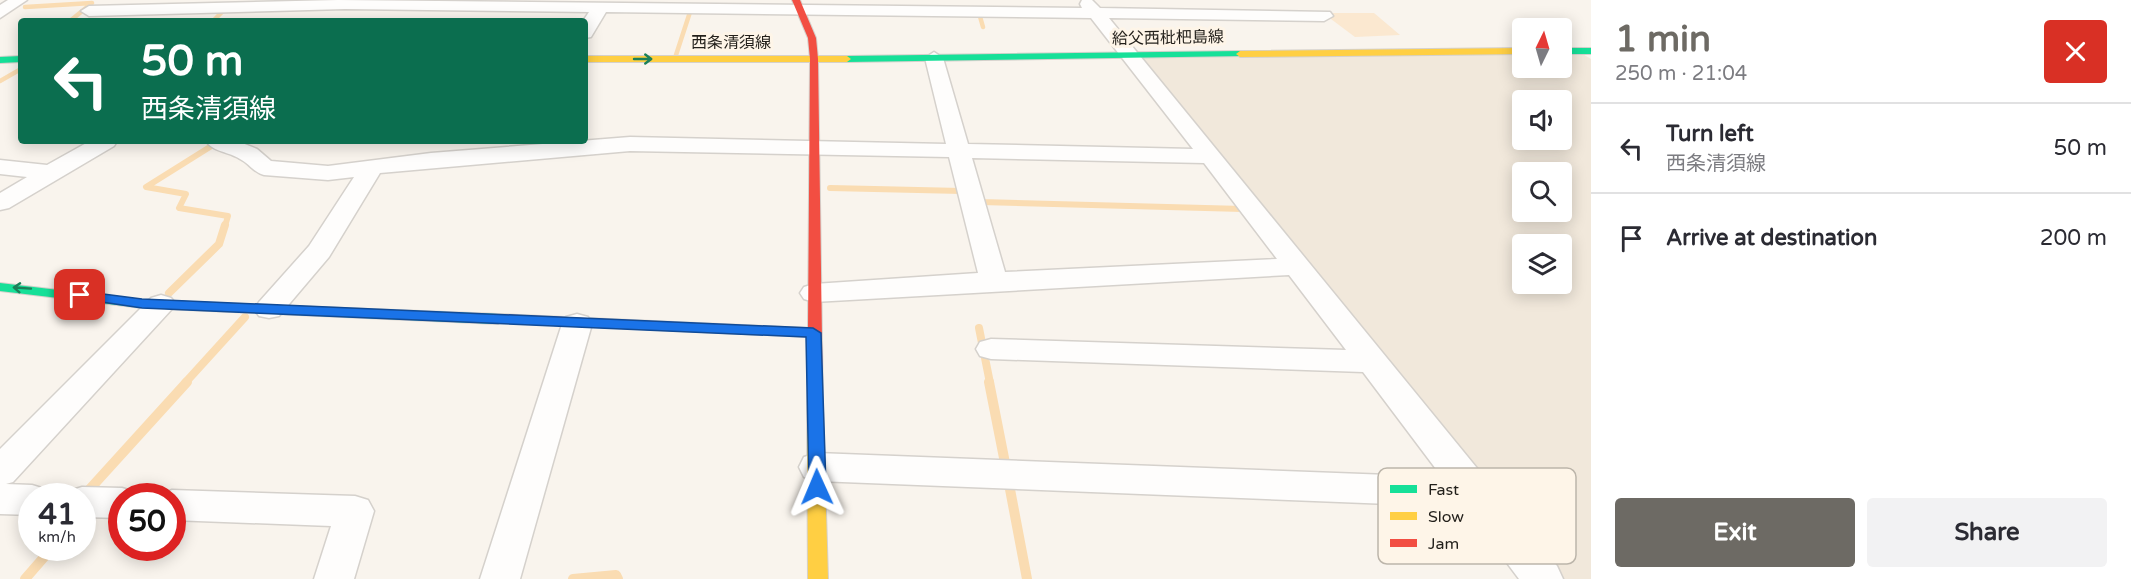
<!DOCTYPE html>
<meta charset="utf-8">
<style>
body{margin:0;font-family:"Varela Round","Noto Sans JP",sans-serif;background:#f2f2f3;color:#2b2b33;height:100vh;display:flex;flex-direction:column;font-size:22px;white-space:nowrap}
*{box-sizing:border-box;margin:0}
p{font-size:20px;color:#7c7c81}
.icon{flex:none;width:33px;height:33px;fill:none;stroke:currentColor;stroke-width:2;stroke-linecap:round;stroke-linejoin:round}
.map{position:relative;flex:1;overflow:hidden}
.side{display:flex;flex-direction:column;background:#fff;width:540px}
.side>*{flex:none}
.hud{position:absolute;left:18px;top:18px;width:570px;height:126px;border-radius:6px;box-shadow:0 3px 15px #0003;background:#0b6e4f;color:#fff;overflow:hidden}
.needle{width:39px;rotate:5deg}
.fabs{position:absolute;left:1512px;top:18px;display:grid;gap:12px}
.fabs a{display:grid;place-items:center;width:60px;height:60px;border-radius:6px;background:#fff;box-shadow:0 3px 15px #0003;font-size:30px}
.speed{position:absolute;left:18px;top:483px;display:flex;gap:12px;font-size:30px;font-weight:700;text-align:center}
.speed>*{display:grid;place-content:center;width:78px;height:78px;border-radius:50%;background:#fff;box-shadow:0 3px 15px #0003;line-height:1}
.speed small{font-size:15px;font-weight:400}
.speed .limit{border:9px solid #d22;background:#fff;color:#111}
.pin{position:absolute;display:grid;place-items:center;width:51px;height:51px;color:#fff;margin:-26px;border-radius:12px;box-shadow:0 3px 9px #0006}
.me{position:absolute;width:66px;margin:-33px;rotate:359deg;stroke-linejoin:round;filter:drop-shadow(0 0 4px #0008)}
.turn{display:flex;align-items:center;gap:21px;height:126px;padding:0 24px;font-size:27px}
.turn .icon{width:78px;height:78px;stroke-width:2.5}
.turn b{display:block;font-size:42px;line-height:51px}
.round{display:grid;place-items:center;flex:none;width:63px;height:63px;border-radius:6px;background:#f2f2f3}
.overview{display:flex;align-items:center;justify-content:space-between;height:102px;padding:0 24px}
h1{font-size:36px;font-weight:800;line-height:45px;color:#6d6a64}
.primary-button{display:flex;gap:12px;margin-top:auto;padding:12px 24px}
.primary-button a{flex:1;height:69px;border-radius:6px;background:#6d6a64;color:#fff;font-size:24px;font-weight:800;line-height:69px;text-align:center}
.primary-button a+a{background:#f2f2f3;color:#2b2b33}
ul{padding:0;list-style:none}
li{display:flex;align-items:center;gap:18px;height:90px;padding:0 24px;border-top:2px solid #e1e1e2}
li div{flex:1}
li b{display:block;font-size:22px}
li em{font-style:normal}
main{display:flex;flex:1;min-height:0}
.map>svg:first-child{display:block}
.built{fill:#f1e8db;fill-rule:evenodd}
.green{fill:#fbe8d0}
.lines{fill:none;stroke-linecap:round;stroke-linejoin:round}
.stream-far3{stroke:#fadcb2;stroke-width:4.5}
.stream-far2{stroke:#fadcb2;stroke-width:6}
.stream-far1{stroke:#fadcb2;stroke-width:8}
.stream{stroke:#fadcb2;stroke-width:10}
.street-casing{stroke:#d5d1cc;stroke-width:3}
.fast-casing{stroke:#d5d1cc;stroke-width:2}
.slow-casing{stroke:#d5d1cc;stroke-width:2}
.jam-casing{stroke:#d5d1cc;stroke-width:2}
.street{fill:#fefdfc;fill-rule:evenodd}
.fast{fill:#16e098;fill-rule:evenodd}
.slow{fill:#ffcf43;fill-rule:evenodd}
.jam{fill:#f24e42;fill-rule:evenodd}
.oneway{stroke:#1c8059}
.route{fill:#1a73e8;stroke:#114b97;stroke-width:1.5}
.labels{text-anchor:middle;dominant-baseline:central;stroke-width:6;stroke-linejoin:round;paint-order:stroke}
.far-street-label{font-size:16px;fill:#221f1a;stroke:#fef5e8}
.key{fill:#fef5e8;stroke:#bcb5aa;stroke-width:1.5}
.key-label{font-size:16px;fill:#221f1a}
</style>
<main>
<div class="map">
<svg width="1591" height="579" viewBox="0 0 1591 579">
<rect width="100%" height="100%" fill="#f9f4ed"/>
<path class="built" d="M1522 53V68H1562V53H1581L1591 59V579H1561L1141 58ZM1522 100H1562V140H1522ZM1522 172H1562V212H1522ZM1522 244H1562V284H1522Z"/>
<path class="green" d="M1323 13H1374L1400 35 1355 37Z"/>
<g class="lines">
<path class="stream-far3" d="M25 7 92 3 70 21
M979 13 983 27
M213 21 225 9
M676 55 691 9
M0 81 21 69"/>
<path class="stream-far2" d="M209 141 213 145 146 187 186 194 179 208 228 216 225 226
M830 188 962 191
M980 197 981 202 1243 209"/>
<path class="stream-far1" d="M169 293 219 244 225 225
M979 328 990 383
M185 383 245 317"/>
<path class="stream" d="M989 382 1006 468
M1009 484 1027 579
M88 491 187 382
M25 579 52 548
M573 579 616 575 618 579"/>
<g class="street-casing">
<path id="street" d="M8 0H27L0 18V5Z
M338 0 1082 8 1080 4 1082 0H1092L1100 8 1330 12 1333 16 1324 21 1109 18 1557 566 1563 579H1519L1465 507 817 481 804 477 799 467 804 457 817 453 1442 477 1363 372 991 359 980 356 976 349 980 342 991 339 1346 350 1289 275 814 302 804 299 800 293 804 287 814 284 978 273 949 157 630 151 380 173 329 257 279 316 269 318 259 316 254 309 259 302 309 246 354 177 328 180 264 175C253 172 250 164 240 159 230 152 213 152 206 141H237L257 149 271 161 328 166 431 153 630 137 946 144 925 58 934 52 943 58 968 144 1193 149 1091 18 606 12 591 37 585 38 583 21 589 12 345 9 89 16 81 11 89 6ZM972 158 1204 163 1277 259 1005 272Z
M90 141H117L114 146 9 208 0 210V193L27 177 0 174V160L47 165Z
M161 295 171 298 176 304 171 310 13 482 6 484 32 485 45 489 49 496H32V515L0 514V449L151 298Z
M577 314 588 317 592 324 520 579H480L562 324 566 317Z
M82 487 122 488 135 492 137 496H122V518L82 517V496H66L69 491Z
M172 490 355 496 368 500 374 511 354 579H314L331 526 172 520V496H158Z"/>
</g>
<g class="fast-casing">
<path id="fast" d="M1562 48H1591V54H1562Z
M1240 51 1244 54 1243 56 847 62 843 59 847 56Z
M21 56V62L0 63V57Z
M0 283 142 300 498 314 505 319 498 324 142 308 0 291Z"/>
</g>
<g class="slow-casing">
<path id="slow" d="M1522 48V54L1240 57 1236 54 1240 51Z
M585 56H847L851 59 847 62H585Z
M815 404 821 406 823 410 828 579H808L807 410 809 406Z"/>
</g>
<g class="jam-casing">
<path id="jam" d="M792 0H800L816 38 818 59 823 410 821 414H809L807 410 808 337 493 322 491 319 493 316 498 314 808 328 810 59 808 38Z"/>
</g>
<use href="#street" class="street"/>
<use href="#fast" class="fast"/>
<use href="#slow" class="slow"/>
<use href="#jam" class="jam"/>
</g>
<defs><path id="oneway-shaft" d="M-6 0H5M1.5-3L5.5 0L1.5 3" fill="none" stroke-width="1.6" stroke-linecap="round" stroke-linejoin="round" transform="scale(1.5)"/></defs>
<g class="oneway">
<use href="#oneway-shaft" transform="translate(643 59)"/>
<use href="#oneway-shaft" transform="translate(22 288) rotate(-176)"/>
</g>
<path class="route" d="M80 291 142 299 813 328 821 333 826 487 824 492H811L809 487 806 337 142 308 75 298V292Z"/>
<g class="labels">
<g class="far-street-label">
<text transform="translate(1168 38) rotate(-1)">給父西枇杷島線</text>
<text x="731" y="43">西条清須線</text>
</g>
</g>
<rect x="1378" y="468" width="198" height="96" rx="9" class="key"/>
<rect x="1390" y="485" width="27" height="8" fill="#16e098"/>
<rect x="1390" y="512" width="27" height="8" fill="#ffcf43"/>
<rect x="1390" y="539" width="27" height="8" fill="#f24e42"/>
<g class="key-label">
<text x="1428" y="495">Fast</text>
<text x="1428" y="522">Slow</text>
<text x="1428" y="549">Jam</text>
</g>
</svg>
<div class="fabs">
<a><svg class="needle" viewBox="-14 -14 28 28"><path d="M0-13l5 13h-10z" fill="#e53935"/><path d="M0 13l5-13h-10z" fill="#7c7c81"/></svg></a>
<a><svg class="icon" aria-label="sound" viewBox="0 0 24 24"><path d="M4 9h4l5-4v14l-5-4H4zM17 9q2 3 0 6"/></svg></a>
<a><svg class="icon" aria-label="search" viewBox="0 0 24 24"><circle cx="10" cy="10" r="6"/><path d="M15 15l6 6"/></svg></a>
<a><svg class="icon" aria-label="layers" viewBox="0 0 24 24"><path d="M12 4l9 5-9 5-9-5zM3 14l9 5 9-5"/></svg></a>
</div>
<div class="speed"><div>41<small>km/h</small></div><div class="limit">50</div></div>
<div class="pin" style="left:80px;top:295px;background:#d93025"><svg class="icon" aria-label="arrive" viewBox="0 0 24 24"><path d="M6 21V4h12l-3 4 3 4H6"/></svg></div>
<svg class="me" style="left:817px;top:487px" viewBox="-20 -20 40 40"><path d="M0-17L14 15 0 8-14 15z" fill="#1a73e8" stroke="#fff" stroke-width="4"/></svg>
<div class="hud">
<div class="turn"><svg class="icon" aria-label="left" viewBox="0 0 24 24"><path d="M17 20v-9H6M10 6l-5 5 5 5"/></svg><div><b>50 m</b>西条清須線</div></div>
</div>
</div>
<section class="side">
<div class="overview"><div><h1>1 min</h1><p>250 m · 21:04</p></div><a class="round" style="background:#d93025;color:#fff"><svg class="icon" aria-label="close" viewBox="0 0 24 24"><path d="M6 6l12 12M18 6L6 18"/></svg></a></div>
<ul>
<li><svg class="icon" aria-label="left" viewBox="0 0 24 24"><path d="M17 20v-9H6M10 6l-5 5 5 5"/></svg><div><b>Turn left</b><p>西条清須線</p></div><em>50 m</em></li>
<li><svg class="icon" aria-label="arrive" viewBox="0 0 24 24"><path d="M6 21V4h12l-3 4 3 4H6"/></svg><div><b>Arrive at destination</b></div><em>200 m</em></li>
</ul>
<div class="primary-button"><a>Exit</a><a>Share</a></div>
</section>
</main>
